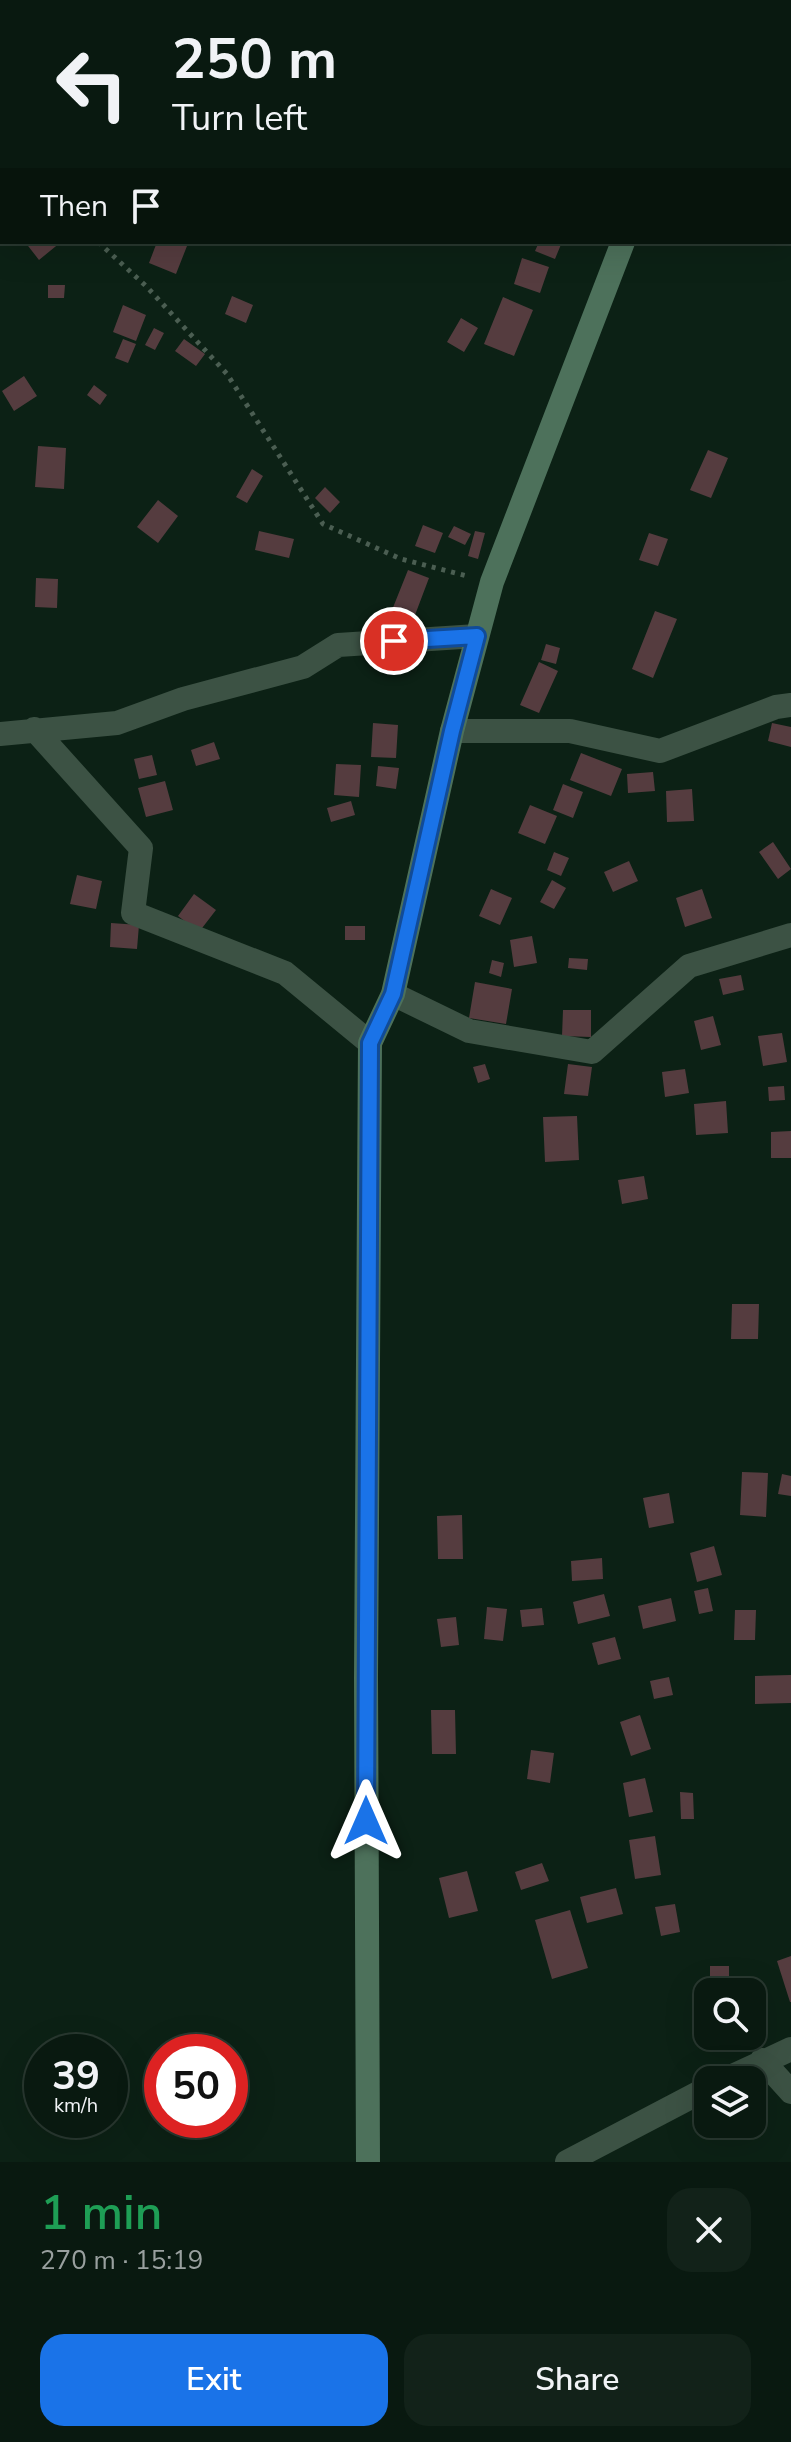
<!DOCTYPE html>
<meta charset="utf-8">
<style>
body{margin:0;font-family:"Nunito Sans",sans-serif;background:#122219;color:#f1f3f6;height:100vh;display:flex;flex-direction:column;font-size:30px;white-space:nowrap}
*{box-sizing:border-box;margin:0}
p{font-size:26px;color:#99a09f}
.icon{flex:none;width:44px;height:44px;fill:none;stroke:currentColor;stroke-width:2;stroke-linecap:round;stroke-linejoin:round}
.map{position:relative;height:2162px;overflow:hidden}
.side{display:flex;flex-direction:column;background:#091910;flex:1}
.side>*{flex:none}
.banner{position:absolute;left:0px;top:0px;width:792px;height:244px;box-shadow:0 8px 32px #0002,0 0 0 2px #293830;background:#091910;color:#f1f3f6;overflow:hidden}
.buttons{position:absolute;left:694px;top:1978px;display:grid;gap:16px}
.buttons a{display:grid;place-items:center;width:72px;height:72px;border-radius:16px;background:#091910;box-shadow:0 8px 32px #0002,0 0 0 2px #293830;font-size:40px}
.speed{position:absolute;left:24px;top:2034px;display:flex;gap:16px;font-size:40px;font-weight:700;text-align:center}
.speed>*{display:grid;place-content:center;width:104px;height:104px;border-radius:50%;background:#091910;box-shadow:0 8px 32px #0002,0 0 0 2px #293830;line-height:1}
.speed small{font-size:20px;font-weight:400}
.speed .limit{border:12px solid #d22;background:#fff;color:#111}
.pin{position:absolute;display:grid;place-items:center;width:68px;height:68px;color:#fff;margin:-34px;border:4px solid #fff;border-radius:50%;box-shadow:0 2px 8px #0007}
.me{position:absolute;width:88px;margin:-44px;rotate:0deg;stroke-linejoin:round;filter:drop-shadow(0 0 6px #0008)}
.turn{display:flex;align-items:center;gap:28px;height:168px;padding:0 40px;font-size:36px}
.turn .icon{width:104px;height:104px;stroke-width:2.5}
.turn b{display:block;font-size:56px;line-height:68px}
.then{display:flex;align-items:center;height:76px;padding:0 40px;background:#0003;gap:16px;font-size:30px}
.round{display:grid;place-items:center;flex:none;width:84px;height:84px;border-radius:24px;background:#122219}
.summary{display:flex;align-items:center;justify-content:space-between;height:136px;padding:0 40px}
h1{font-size:48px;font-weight:600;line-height:60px;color:#1e9e55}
.cta{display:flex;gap:16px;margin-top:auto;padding:16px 40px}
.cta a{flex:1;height:92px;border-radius:24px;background:#1a73e8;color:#fff;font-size:32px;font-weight:600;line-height:92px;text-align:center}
.cta a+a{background:#122219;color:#f1f3f6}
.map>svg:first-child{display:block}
.building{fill:#553c3f}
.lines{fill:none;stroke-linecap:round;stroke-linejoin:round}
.path{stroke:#4b5e52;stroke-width:5;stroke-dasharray:4 6;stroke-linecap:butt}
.street{stroke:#3c5244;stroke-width:24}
.secondary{stroke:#4d715b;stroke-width:24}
.route-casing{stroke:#114b97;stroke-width:20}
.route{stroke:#1a73e8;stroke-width:14}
</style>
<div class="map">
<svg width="791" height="2162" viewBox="0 0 791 2162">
<rect width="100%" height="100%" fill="#0c2115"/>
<path class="building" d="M25 242H61L39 260Z
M157 242H176L187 246 176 274 149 263Z
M539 242H562L555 259 535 251Z
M522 258 549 267 540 293 514 284Z
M48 285H65L64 298H48Z
M232 296 253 305 246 323 225 314Z
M503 297 533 310 514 356 484 344Z
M123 305 146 315 136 341 113 332Z
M461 318 478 328 464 352 447 342Z
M154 328 164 333 155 350 145 345Z
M123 339 136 344 128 363 115 358Z
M184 339 205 354 196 366 175 351Z
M24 376 37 396 14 411 2 391Z
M94 385 107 395 100 405 87 395Z
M38 446 66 448 64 489 35 487Z
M708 450 728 458 711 498 690 490Z
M252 469 263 476 247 503 236 497Z
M325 487 340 502 330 513 315 498Z
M158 500 178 516 158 543 137 527Z
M423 525 443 533 435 553 415 546Z
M454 526 471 534 465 545 448 537Z
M259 531 294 539 289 558 255 550Z
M475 531 485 533 478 559 468 556Z
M649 533 668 539 658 566 639 560Z
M408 570 429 578 412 623 390 615Z
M36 578 58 579 57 608 35 607Z
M655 611 677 619 653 678 632 669Z
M546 644 560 648 556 664 541 660Z
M539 662 558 671 539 713 520 705Z
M373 723 398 725 396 758 371 757Z
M772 723 791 727V747L768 741Z
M214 742 220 759 196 766 191 750Z
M581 753 622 769 611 796 570 780Z
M152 755 157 775 139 779 134 759Z
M336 764 361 765 359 797 334 795Z
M378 766 399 768 396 789 376 786Z
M653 772 655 791 628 793 627 774Z
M165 781 173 810 146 817 138 788Z
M563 784 583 792 573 818 553 810Z
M692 789 694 821 667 822 666 791Z
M351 801 355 815 331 822 327 808Z
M530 805 557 816 545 844 518 833Z
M773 842 791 869 778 879 759 852Z
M554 852 569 858 561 876 547 870Z
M629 861 638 881 613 892 604 872Z
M77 875 102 881 96 909 70 904Z
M552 880 566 888 554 909 540 902Z
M491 889 512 898 500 925 479 916Z
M702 889 712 918 685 927 676 898Z
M194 894 216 910 199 932 178 916Z
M111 923 139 925 137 949 110 947Z
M345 926H365V940H345Z
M532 936 537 963 514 967 510 940Z
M569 958 588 959 587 970 568 968Z
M492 960 504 963 501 977 489 973Z
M741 975 744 990 723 995 719 979Z
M475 982 512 989 506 1024 469 1018Z
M563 1010H591V1037L562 1036Z
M713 1016 721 1045 701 1050 694 1021Z
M782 1033 787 1062 763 1066 758 1036Z
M485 1064 490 1079 478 1083 473 1067Z
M568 1064 592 1067 588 1096 564 1094Z
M685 1069 689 1093 665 1097 662 1072Z
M784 1086 785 1100 769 1101 768 1087Z
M726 1101 728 1133 696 1135 694 1104Z
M577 1116 579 1160 545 1162 543 1117Z
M791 1131V1158H771V1132Z
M644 1176 648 1199 622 1204 618 1180Z
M732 1304H759L758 1339H731Z
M742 1472 768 1473 766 1517 740 1515Z
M782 1474 791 1476V1496L778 1494Z
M669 1493 674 1523 649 1528 643 1498Z
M462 1515 463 1559H438L437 1516Z
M714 1546 722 1575 697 1582 690 1553Z
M602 1558 603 1579 572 1581 571 1561Z
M708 1588 713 1611 699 1614 694 1591Z
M604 1594 610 1616 578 1624 573 1602Z
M671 1598 676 1621 643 1629 638 1606Z
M487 1607 507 1609 503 1641 484 1639Z
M542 1608 544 1625 522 1627 520 1610Z
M735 1610H756L755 1640H734Z
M456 1617 459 1645 441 1647 437 1619Z
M615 1637 621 1659 598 1665 592 1643Z
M791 1675V1703L755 1704V1676Z
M669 1677 673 1695 654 1699 650 1681Z
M431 1710H455L456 1754H432Z
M640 1715 651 1749 631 1756 620 1722Z
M531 1750 554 1753 550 1783 527 1779Z
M645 1778 653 1812 629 1817 623 1783Z
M680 1792 693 1793 694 1819H681Z
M655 1836 661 1875 635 1879 629 1840Z
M542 1863 549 1881 521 1890 515 1872Z
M467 1871 478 1911 449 1918 439 1878Z
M616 1888 623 1914 587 1923 580 1897Z
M675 1904 680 1932 661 1936 655 1907Z
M570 1910 588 1968 552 1979 535 1920Z
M791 1956V2002H790L777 1961Z
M710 1966H729V1992H710Z"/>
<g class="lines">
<path class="path" d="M0 74 2 78
M98 242 146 286 227 374 323 524 401 559 467 576"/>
<path class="street" d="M34 729 141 848 133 913 285 973 370 1043
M452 731H570L660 751 776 707 791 705
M0 734 117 723 183 699 303 667 338 645 477 636
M393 994 469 1031 592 1052 689 966 791 935
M762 2060 791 2092
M724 2080 791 2049
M567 2162 708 2088"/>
<path class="secondary" d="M720 2 721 0
M368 2162 366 1678 370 1043 393 994 452 731 492 582 623 242"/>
</g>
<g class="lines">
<g class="route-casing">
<path id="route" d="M366 1821 370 1043 393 994 452 731 477 636 394 641"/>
</g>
<use href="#route" class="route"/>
</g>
</svg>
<div class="buttons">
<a><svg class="icon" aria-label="search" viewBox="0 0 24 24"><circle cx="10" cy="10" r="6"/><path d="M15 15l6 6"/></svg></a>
<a><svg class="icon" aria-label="layers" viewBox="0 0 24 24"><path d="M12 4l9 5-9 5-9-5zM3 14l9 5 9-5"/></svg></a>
</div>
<div class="speed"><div>39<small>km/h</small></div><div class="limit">50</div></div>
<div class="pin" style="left:394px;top:641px;background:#d93025"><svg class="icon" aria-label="arrive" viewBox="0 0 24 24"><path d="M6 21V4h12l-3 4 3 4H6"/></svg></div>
<svg class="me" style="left:366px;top:1821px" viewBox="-20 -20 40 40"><path d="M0-17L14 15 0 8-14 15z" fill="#1a73e8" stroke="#fff" stroke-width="4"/></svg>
<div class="banner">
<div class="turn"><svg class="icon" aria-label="left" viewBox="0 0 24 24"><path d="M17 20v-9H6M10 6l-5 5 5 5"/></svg><div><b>250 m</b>Turn left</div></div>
<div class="then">Then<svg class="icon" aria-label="arrive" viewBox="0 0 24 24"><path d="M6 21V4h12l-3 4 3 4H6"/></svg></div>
</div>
</div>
<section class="side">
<div class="summary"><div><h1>1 min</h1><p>270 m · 15:19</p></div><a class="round"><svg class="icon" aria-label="close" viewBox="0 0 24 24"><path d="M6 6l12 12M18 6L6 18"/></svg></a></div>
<div class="cta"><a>Exit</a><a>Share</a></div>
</section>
